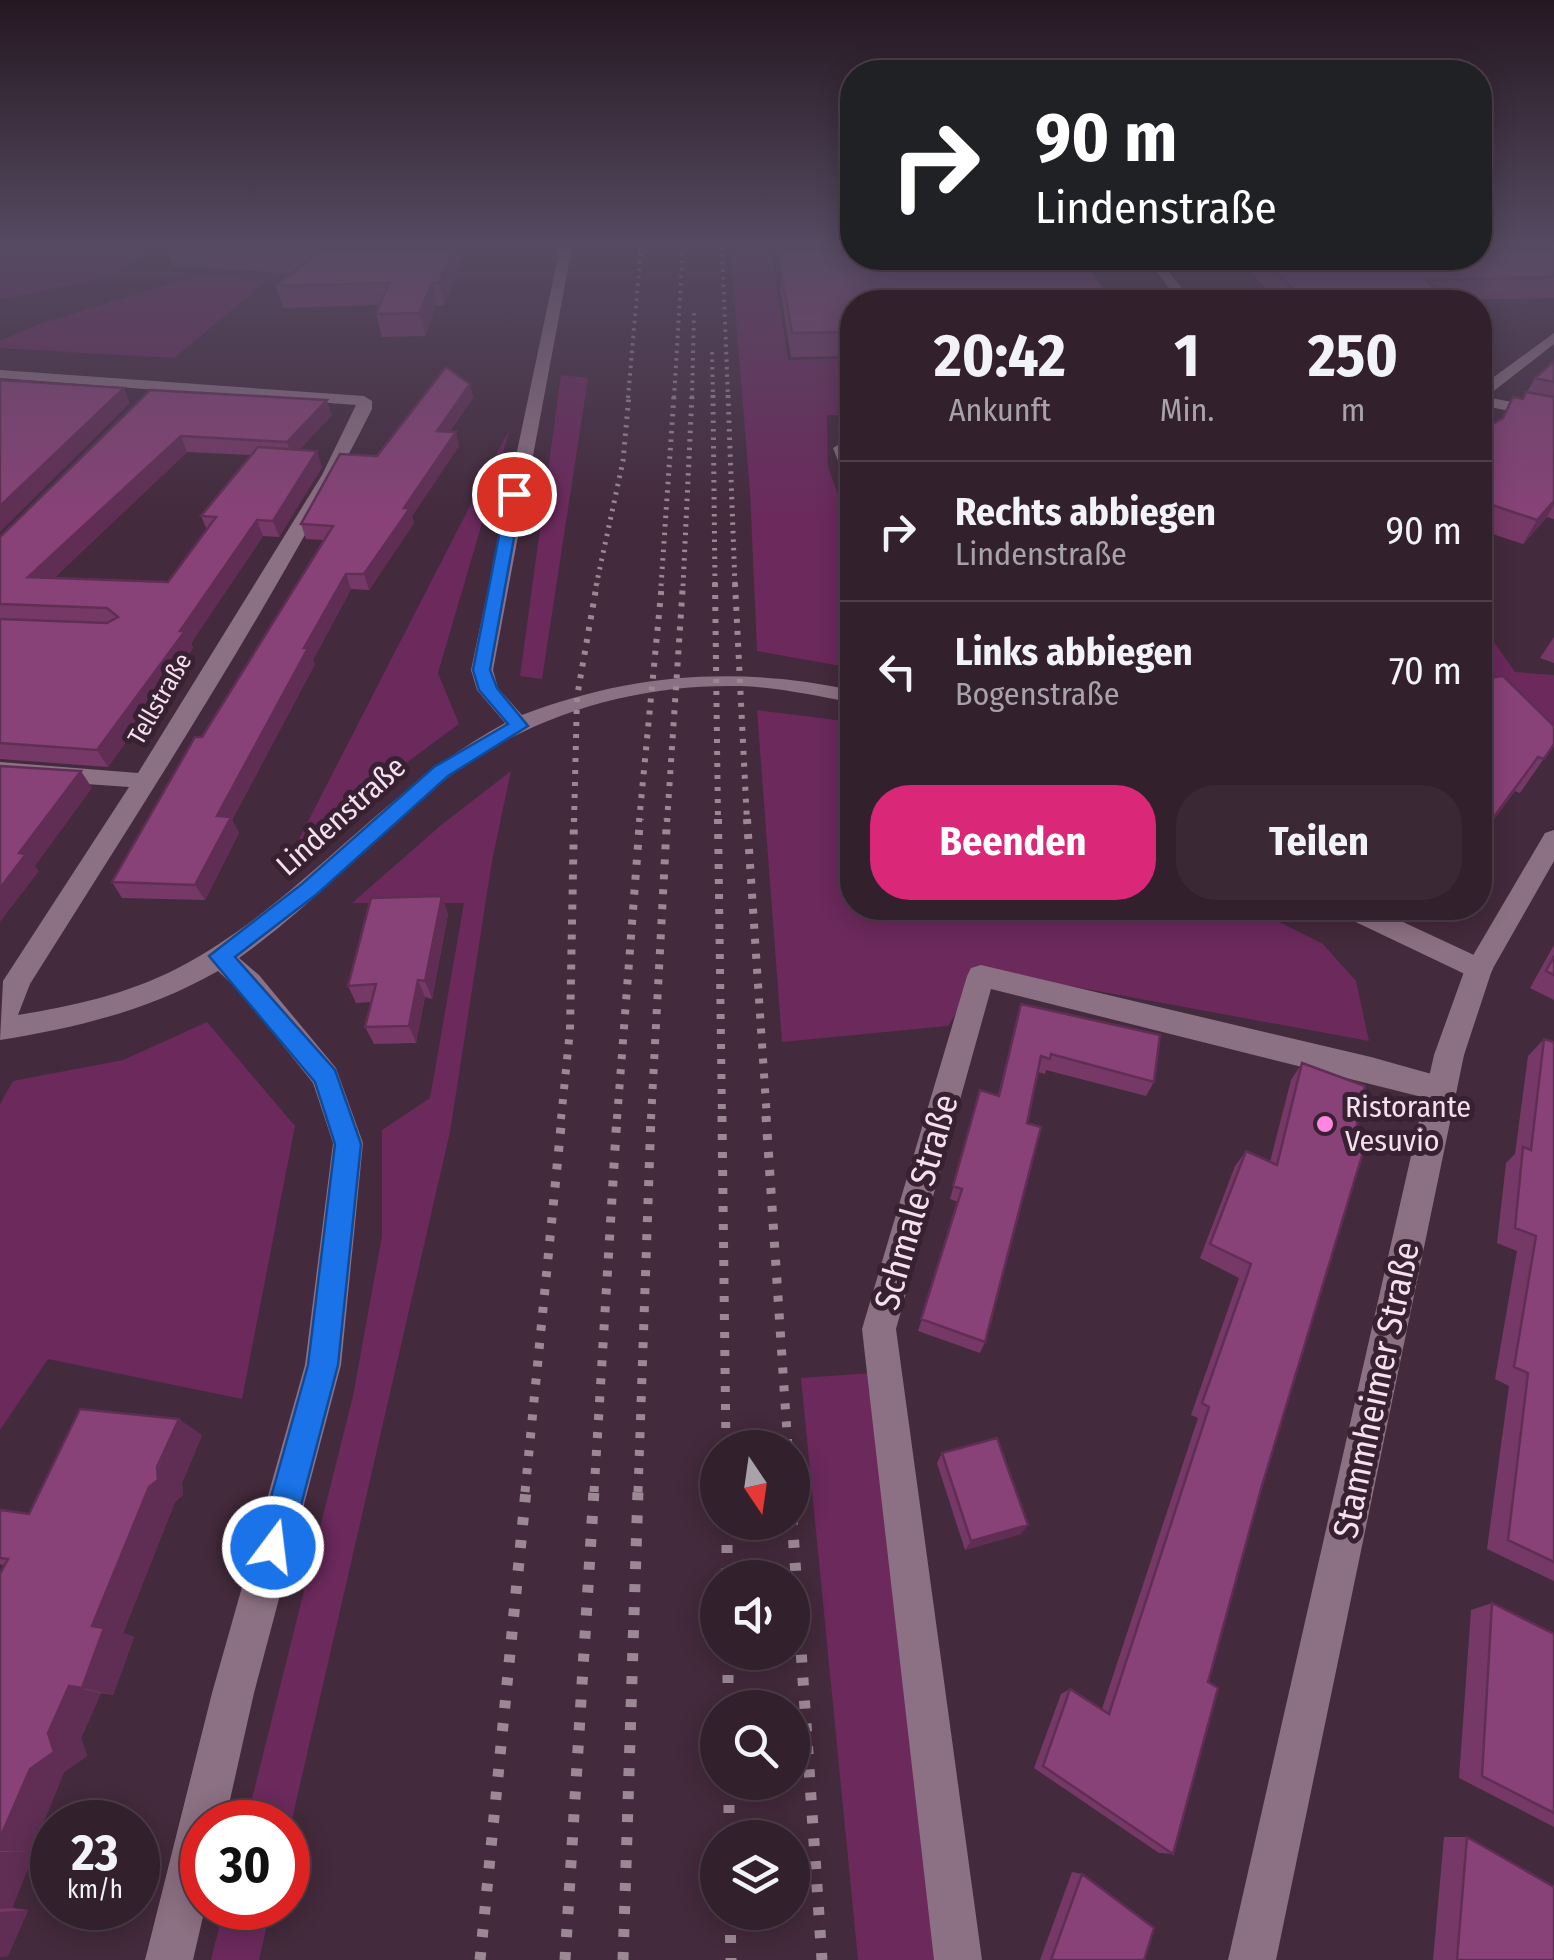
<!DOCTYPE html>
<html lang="de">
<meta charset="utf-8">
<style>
body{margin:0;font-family:"Fira Sans Condensed",sans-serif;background:#3a2835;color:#f1f3f6;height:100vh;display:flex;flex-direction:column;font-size:38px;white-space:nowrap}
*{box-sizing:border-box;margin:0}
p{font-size:32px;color:#a8a3aa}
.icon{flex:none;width:55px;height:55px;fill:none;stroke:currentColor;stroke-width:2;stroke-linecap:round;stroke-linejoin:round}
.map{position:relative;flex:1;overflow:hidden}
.side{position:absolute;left:840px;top:290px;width:652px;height:630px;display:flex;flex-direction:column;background:#32202d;border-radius:40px;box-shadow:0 5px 25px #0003,0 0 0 2px #4d3e49}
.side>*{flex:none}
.hud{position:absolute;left:840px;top:60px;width:652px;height:210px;border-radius:40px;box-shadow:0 5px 25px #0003,0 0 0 2px #4d3e49;background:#202124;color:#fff;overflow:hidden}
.needle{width:65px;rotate:167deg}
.controls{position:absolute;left:700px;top:1430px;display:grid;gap:20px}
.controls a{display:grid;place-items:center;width:110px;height:110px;border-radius:50%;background:#32202d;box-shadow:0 5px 25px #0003,0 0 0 2px #4d3e49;font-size:50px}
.speed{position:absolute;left:30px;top:1800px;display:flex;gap:20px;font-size:50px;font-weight:700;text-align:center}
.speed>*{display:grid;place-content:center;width:130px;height:130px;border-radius:50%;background:#32202d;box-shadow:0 5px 25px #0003,0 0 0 2px #4d3e49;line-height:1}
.speed small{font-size:25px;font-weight:400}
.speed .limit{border:15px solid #d22;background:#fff;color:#111}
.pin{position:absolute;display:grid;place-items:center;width:85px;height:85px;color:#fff;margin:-42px;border:5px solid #fff;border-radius:50%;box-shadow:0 2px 10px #0007}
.me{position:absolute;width:110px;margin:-55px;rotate:15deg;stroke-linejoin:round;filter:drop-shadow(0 0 8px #0008)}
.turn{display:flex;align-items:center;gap:35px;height:210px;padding:0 30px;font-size:45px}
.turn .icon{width:130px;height:130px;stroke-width:2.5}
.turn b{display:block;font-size:70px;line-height:85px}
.eta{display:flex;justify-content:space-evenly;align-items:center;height:170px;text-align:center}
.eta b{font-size:60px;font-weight:700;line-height:70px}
.primary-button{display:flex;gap:20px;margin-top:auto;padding:20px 30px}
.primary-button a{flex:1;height:115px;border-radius:40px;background:#db2777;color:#fff;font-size:40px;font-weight:700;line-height:115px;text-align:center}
.primary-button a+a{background:#3a2835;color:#f1f3f6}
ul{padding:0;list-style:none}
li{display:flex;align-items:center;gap:30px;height:140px;padding:0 30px;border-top:2px solid #4d3e49}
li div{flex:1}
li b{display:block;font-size:38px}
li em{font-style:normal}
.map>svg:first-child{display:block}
.green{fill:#6b295c}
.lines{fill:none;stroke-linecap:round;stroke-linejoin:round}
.service{fill:#8c7083;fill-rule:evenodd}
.minor{fill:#8c7083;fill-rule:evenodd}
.secondary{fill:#8c7083;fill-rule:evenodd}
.rail-far5{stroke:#9c8795;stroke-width:4;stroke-dasharray:2.5 5;stroke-linecap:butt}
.rail-far4{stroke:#9c8795;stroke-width:5;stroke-dasharray:2.5 6;stroke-linecap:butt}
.rail-far3{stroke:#9c8795;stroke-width:6;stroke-dasharray:4 8;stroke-linecap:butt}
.rail-far2{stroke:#9c8795;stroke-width:8;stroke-dasharray:5 10;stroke-linecap:butt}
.rail-far1{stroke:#9c8795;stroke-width:9;stroke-dasharray:6 12;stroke-linecap:butt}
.rail{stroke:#9c8795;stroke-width:11;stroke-dasharray:8 15;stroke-linecap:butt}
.wall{fill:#763967;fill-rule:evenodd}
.shaded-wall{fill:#602e54}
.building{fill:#894278;stroke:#602e54;stroke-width:2.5}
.route{fill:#1a73e8;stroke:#114b97;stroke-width:2.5}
.poi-dot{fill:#fe86e0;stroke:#382132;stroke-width:4}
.labels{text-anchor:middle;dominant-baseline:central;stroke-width:10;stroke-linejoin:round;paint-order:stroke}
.far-street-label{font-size:25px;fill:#f3e2ed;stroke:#382132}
.street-label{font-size:30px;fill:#f3e2ed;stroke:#382132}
.poi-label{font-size:30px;fill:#f3e2ed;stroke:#382132;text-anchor:start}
.near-street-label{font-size:35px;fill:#f3e2ed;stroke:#382132}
</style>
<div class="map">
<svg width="1554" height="1960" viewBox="0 0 1554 1960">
<rect width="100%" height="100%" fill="#432a3c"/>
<path class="green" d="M0 247H161L102 279 0 299Z
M730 247H771L788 360 852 358V415H827L828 467 852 531V668L757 651 750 491Z
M198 275 270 278 174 358 0 348V341L36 325Z
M561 375 588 378 542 679 520 676Z
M510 428 438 673 459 724 372 788 285 866Z
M1480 622 1515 672 1554 675V747L1480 664Z
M757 710 852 722V908H1251L1323 944 1356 981 1369 1041 983 970 948 1026 782 1042Z
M511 771 492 861 450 1132 288 1837V1822H246L353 1396 382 1236V1130L430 1098 464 903H352L440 826Z
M207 1022 295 1126 242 1399 48 1359 0 1430V1104L13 1081 123 1060Z
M870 1373 939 1960H858L801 1378Z
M224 1908H271L259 1960H211Z"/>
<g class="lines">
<path class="service" d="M1206 258H1273L1277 260 1272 263H1203Z"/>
<path class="minor" d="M560 247H572L493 670 498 688 522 715C632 673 738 666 852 690V702C815 696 778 687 739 686 627 684 515 719 429 793 365 848 308 909 239 958L259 975 336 1068 363 1143 341 1365 254 1693 225 1822H202L205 1908 193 1960H145L212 1693 305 1365 333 1143 313 1083 239 991 218 971C150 1010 76 1028 0 1040L3 981 129 787 0 778V762L138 773 322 475 356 405 0 378V370L364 396 372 401V409C272 607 148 796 30 984L18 1015C73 1006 128 994 178 968 300 904 384 788 505 723L477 690 471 670Z
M1146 258H1158L1193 302H1180Z
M1554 333V344L1486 397 1554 410V420L1480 405V387Z
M841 443 847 445 852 456V481L844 476 833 448Z
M1337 908H1373L1489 962 1493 969 1489 976 1479 980 1469 976 1341 915Z
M981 965 1371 1057 1453 1080 1457 1089 1453 1098 1442 1102 991 989 896 1329 982 1960H934L862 1329 967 976 971 968Z"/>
<path class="secondary" d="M1554 830V861L1492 970 1464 1055 1276 1960H1228L1434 1055 1465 969 1545 833Z"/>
<path class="rail-far5" d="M722 247 728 398
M712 352 713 398
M628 398 641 247
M674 398 683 247
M692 398 694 312"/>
<path class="rail-far4" d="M713 395 715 586
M728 395 735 586
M596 586 623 461 629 395
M661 586 674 395
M683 586 692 395"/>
<path class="rail-far3" d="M715 583 718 822
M735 583 747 822
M574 822 577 697 597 583
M639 822 662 583
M667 822 683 583"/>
<path class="rail-far2" d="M718 819 722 1119
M747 819 767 1119
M561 1119 570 1030 574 819
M617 1119 640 819
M651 1119 667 819"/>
<path class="rail-far1" d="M722 1116 726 1448
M766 1116 788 1448
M525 1492 562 1116
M594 1492 617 1116
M638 1492 651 1116"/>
<path class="rail" d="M792 1517 822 1960
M727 1522V1578
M728 1652V1708
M729 1782V1838
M730 1912 731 1960
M480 1960 526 1490
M565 1960 594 1490
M623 1960 638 1490"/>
</g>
<path class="wall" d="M166 247H466L444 305H436L425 336 382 337 376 314 380 305 283 308 276 286 292 273 173 266Z
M778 247H852V356L791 357 780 288 781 265Z
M1554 247V298L1450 300 1453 302H1279L1245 266 1247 258H1480Z
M1554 361V519L1547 517 1523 544 1480 530V390L1488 422 1491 425 1502 419 1513 397 1523 399 1535 378Z
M470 384 473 398 450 431 459 446 412 516 414 523 369 590 351 589 313 660 315 664 232 820 239 833 205 900 122 898 112 882 324 540 306 539 301 524 377 456Z
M150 390 332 415 299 450 322 467 279 537 263 536 191 643 193 648 108 767 0 759V537ZM187 452 251 455 201 516 207 530 168 582 54 578Z
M1554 637V663L1540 658Z
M1480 679 1554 744 1520 793 1515 791 1480 838Z
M448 914 432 999 425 997 416 1043 374 1044 365 1027 371 1002 356 1003 348 986Z
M1554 945V1000L1530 988Z
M1021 1004 1154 1082 1146 1096 1046 1070 1045 1074 1038 1072 985 1342 980 1353 918 1331 958 1202 950 1199 980 1090 998 1095Z
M1544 1039 1554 1042V1581L1487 1549 1509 1386 1495 1379 1517 1251 1497 1243 1506 1163 1515 1154 1528 1056Z
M1302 1063 1261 1489 1208 1682 1173 1854 1159 1853 1034 1768 1061 1694 1070 1689 1102 1709 1198 1418 1191 1415 1239 1278 1200 1258 1235 1166 1246 1151 1270 1162 1291 1080Z
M202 1435 182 1483 183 1495 175 1502 123 1633 134 1637 113 1695 101 1693 81 1738 87 1756 64 1772 32 1851H35L12 1908 28 1910 8 1956 0 1957V1574L4 1566 0 1564V1513L29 1514Z
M942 1453 1021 1534 965 1550 937 1463Z
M1492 1603 1554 1634V1827L1459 1778 1471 1610Z
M1444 1837H1467L1554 1960H1433Z
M1072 1872 1082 1874 1144 1960H1040Z"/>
<path class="shaded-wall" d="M453 247H466L444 305 439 283Z
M432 283 436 305 425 336 419 313Z
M470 384 473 398 440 445 437 431Z
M124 388 130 403 0 532V506Z
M327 400 332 415 292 458 287 442Z
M456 432 459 446 412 516 414 523 369 590 364 574 404 508Z
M181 436 187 452 37 594 28 577Z
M317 451 322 467 279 537 273 521Z
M1554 501V505L1547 517 1523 544 1537 520Z
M257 520 263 536 191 643 193 648 108 767 97 750Z
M346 574 351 589 313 660 315 664 232 820 239 833 205 900 195 885 217 816 304 648Z
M81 771 92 788 35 866 39 871 0 922V888L19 853Z
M442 896 448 914 432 999 425 981Z
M418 980 425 997 416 1043 409 1026Z
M179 1419 202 1435 182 1483 183 1495 175 1502 123 1633 134 1637 113 1695 82 1688 92 1626Z
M1028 1525 1021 1534 965 1550 971 1541Z
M69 1686 101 1693 81 1738 87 1756 64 1772 32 1851H0V1838L30 1769Z
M35 1851 12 1908 0 1909V1852Z
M28 1910 8 1956 0 1957V1912Z"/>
<path class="building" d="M197 247H453L439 283H432L419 313 376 314 389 283 276 286 316 254Z
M781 247H852V258H1082L1113 302H852V332L792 333 780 265H784Z
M1480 247H1554V277L1426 280 1453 302H1306L1262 258H1480Z
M1554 361V382L1535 378Z
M446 367 470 384 437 431 456 432 404 508H410L364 574H346L304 648H308L217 816 231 817 195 885 112 882 195 737H202L333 526 301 524 340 454 377 456Z
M0 380 124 388 0 506Z
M150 390 327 400 287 442 181 436 28 577 168 582 216 517 201 516 258 447 317 451 273 521 257 520 180 631H185L97 750 0 743V619L107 623 118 617 107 608 0 604V537Z
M1480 390 1491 393 1488 422 1491 425 1503 418 1513 397 1523 399 1526 392 1554 397V501L1537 520 1480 501Z
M1503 676 1554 726V744L1544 759 1538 757 1482 833 1480 832V714L1488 716 1480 707V679Z
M0 766 81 771 19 853 26 854 0 888Z
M442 896 425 981 418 980 409 1026 365 1027 376 984 348 986 371 898Z
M1554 956V975L1546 971Z
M1021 1004 1160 1035 1154 1082 1051 1054 1050 1059 1041 1056 1027 1123 1041 1127 985 1342 921 1319 962 1189 953 1186 980 1090 999 1096Z
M1544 1039 1554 1042V1562L1508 1540 1528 1373 1514 1367 1536 1236 1515 1228 1523 1147 1531 1150Z
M1302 1063 1365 1086 1353 1144 1364 1149 1261 1489 1208 1682 1218 1688 1173 1854 1043 1766 1070 1689 1109 1714 1209 1407 1202 1403 1251 1264 1210 1244 1246 1151 1277 1165Z
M80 1409 179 1419 157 1467 158 1480 149 1487 92 1626 104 1628 82 1688 69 1686 48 1733 54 1752 30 1769 0 1838V1574L8 1559 0 1558V1513L1 1510 29 1514Z
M997 1438 1028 1525 971 1541 942 1453Z
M1492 1603 1554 1634V1813L1482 1776Z
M1467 1837 1554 1887V1960H1457Z
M1082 1874 1154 1928 1144 1960H1051Z"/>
<linearGradient id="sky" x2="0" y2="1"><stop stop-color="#251721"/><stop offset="0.47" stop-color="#554a61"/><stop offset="1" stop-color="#554a61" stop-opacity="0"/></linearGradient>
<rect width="1554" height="521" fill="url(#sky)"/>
<path class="route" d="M514 490 522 494 490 670 497 688 528 726 448 776 317 894 235 957 335 1070 361 1144 338 1365 290 1547 285 1559 273 1564 262 1559 257 1547 308 1365 335 1144 315 1082 209 956 302 884 434 767 508 724 479 690 473 670 507 494Z"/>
<circle class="poi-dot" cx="1325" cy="1124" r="10"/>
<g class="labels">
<g class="far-street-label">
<text transform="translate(160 699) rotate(-60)">Tellstraße</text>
</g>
<g class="street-label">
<text transform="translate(341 816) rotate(-42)">Lindenstraße</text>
</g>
<g class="poi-label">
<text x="1345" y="1107">Ristorante<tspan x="1345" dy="34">Vesuvio</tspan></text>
</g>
<g class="near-street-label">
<text transform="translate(916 1202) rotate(-74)">Schmale Straße</text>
<text transform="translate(1376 1390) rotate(-78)">Stammheimer Straße</text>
</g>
</g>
</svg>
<div class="controls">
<a><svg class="needle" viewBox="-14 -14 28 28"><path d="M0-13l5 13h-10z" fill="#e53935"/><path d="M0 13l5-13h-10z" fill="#a8a3aa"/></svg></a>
<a><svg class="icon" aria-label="sound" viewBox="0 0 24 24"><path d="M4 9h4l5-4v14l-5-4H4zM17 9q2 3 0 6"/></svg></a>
<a><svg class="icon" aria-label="search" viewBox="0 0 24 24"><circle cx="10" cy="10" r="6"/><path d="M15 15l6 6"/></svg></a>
<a><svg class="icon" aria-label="layers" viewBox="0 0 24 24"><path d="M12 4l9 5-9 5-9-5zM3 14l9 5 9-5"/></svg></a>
</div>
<div class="speed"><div>23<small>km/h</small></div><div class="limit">30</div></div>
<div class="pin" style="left:514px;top:494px;background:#d93025"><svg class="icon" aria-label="arrive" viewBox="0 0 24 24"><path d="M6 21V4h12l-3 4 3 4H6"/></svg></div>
<svg class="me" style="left:273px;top:1547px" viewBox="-20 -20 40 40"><circle r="17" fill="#1a73e8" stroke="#fff" stroke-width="3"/><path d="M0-11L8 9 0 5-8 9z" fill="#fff"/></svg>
<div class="hud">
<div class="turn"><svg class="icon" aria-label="right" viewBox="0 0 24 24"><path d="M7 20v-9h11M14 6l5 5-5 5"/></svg><div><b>90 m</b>Lindenstraße</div></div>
</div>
<section class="side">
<div class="eta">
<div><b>20:42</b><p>Ankunft</p></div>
<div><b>1</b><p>Min.</p></div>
<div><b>250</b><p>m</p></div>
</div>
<ul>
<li><svg class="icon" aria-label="right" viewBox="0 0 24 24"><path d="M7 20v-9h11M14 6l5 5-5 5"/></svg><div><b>Rechts abbiegen</b><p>Lindenstraße</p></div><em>90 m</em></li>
<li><svg class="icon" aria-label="left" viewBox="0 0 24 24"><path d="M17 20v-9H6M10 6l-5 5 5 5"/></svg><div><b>Links abbiegen</b><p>Bogenstraße</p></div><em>70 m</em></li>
</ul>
<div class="primary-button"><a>Beenden</a><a>Teilen</a></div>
</section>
</div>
